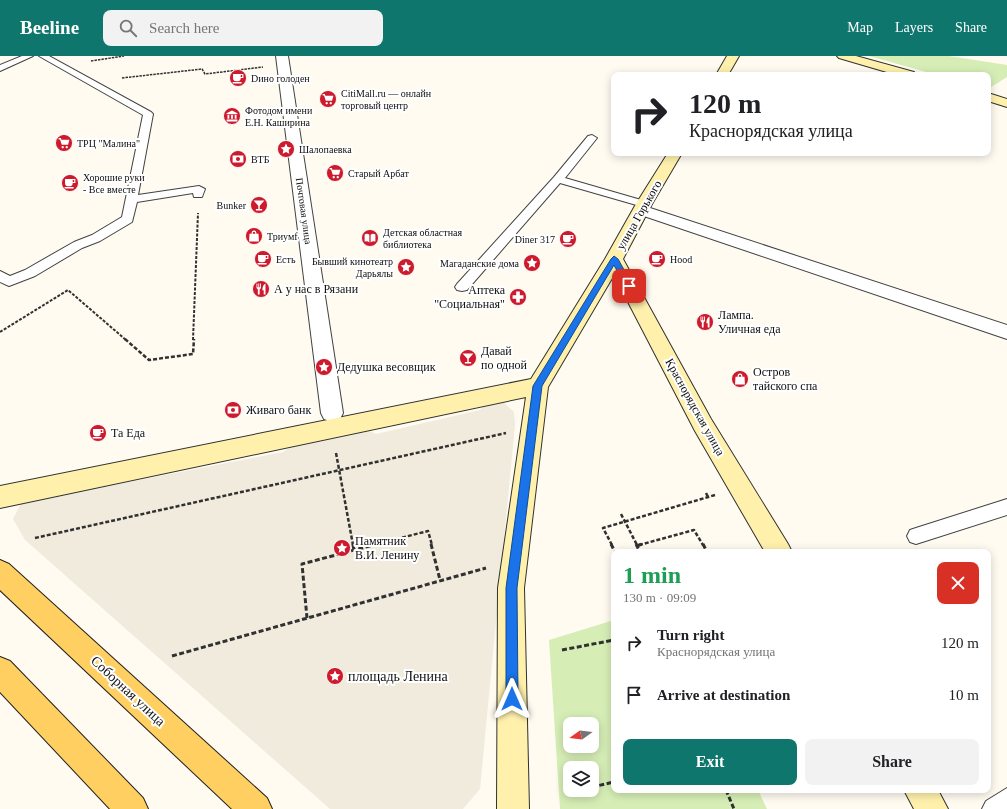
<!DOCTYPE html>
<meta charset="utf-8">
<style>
body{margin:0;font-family:Georgia,serif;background:#f2f2f2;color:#202124;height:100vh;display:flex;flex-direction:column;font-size:15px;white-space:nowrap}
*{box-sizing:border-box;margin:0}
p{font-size:13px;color:#757577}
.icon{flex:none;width:22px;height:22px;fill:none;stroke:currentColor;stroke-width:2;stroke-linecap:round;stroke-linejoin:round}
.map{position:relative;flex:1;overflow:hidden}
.sheet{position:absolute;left:611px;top:493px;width:380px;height:244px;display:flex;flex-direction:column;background:#fff;border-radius:8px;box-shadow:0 2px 10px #0003}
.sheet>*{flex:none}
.guide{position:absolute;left:611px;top:16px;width:380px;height:84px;border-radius:8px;box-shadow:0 2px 10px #0003;background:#fff;color:#202124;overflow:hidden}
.needle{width:26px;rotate:255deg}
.tools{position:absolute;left:563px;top:661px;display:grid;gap:8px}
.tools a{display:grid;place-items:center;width:36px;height:36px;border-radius:8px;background:#fff;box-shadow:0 2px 10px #0003;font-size:20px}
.pin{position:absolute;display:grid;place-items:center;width:34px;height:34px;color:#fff;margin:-17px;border-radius:8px;box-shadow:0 2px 6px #0006}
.me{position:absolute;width:44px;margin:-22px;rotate:0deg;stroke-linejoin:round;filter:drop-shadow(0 0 3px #0008)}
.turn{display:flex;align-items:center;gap:14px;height:84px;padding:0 12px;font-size:18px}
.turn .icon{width:52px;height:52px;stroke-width:2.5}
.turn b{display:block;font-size:28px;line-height:34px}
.round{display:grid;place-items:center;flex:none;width:42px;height:42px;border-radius:8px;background:#f2f2f2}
.head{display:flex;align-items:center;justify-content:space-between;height:68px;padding:0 12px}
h1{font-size:24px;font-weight:700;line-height:30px;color:#1e9e55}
.action{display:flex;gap:8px;margin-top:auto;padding:8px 12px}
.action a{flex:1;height:46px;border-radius:8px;background:#0f766e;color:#fff;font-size:16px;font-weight:700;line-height:46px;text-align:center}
.action a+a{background:#f2f2f2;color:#202124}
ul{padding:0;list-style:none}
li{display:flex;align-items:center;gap:12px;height:52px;padding:0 12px}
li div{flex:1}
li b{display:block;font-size:15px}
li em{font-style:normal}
header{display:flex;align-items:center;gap:24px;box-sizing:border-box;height:56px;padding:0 20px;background:#0f766e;color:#fff}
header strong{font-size:19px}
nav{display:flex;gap:22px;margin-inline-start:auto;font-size:14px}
.search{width:280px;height:36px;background:#f2f2f2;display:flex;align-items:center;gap:10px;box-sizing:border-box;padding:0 14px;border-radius:8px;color:#757577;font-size:15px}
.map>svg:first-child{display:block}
.green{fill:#d6eeb6;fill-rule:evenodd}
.plaza{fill:#f1ebde}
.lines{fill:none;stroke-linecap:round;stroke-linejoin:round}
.lane-casing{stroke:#424242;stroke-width:2}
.street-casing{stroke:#424242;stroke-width:2}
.secondary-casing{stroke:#313131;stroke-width:2}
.primary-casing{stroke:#202020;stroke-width:2}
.path-far3{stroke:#313131;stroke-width:1.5;stroke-dasharray:2.5 1;stroke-linecap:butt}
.path-far2{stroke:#313131;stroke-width:2;stroke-dasharray:3 1.5;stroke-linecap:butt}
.path-far1{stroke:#313131;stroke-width:2.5;stroke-dasharray:4 2;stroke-linecap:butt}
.path{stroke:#313131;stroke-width:3;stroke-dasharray:5 2.5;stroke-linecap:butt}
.lane{fill:#fff;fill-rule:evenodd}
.street{fill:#fff;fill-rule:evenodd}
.secondary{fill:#fff1ac;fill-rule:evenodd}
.primary{fill:#ffcf61;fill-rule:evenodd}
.route{fill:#1a73e8;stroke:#114b97}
.labels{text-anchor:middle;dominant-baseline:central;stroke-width:4;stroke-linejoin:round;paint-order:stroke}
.far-poi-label{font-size:10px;fill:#0f0f0f;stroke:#fff;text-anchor:start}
.far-street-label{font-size:10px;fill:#0f0f0f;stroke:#fff}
.street-label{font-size:12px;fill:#0f0f0f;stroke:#fff}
.poi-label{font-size:12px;fill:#0f0f0f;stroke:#fff;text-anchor:start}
.near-poi-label{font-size:14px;fill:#0f0f0f;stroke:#fff;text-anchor:start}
.near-street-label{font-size:14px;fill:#0f0f0f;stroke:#fff}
</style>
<header>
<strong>Beeline</strong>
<div class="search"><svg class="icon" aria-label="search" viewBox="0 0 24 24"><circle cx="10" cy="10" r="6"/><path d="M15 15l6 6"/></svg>Search here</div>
<nav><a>Map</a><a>Layers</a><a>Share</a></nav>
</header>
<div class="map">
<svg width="1007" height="753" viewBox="0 0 1007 753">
<rect width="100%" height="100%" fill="#fffbf1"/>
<path class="green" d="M869 0H949L1007 9V21L988 33V19H937Z
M614 564V734H758L767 753H560L549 584ZM570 668H592V690H570ZM570 712H592V734H570Z"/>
<path class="plaza" d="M502 345 514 356 515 369 480 733 463 753H330L25 484 13 463 21 447 283 396 296 388 366 373 376 378 480 354 486 346Z"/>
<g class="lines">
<g class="lane-casing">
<path id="lane" d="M22 0H33L0 15V9Z
M39 0H49L151 56 153 58 138 139 199 130 205 133 202 141H194L193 137 137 146 132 166 100 185 82 192 35 220 9 230 0 226V215L10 220 25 214 74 186 92 179 122 161 143 59Z
M592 79 597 82 565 122 648 146 650 148 648 150H640L560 127 467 234 462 235 457 234 455 231 457 228 554 121 588 80Z
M1007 443V459L916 488 910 486 907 480 910 474 916 472Z
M1007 732V753H982L986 745Z"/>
</g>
<g class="street-casing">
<path id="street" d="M276 0H288L343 357 340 363 332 366 324 363 321 357Z
M641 149 1007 269V283L635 157 633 154 635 151Z"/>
</g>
<g class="secondary-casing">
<path id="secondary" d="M727 0H739L728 19H716Z
M837 0H856L914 16 916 19H897L839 2Z
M988 37 1007 43V51L988 45Z
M668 97H682L652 148 623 203 711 363 788 488 792 496H765L695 375 614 219 548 331 524 532 529 753H497L498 532 526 341 0 452V430L531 323 605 203 636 148Z
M904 734H938L948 753H914Z"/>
</g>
<g class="primary-casing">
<path id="primary" d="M0 504 9 508 267 742 272 753H232L0 534Z
M0 601 10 605 143 742 148 753H110L0 636Z"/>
</g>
<path class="path-far3" d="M91 5 124 0
M122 22 202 13 205 18 263 11"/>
<path class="path-far2" d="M0 276 68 234 126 284
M193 284 198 157"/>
<path class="path-far1" d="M125 283 149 304 193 298 194 283
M336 397 353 489
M706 437 708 441
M621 458 637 489
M35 482 506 377
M373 489 428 475 432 489
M612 489 603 472 715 439
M639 489 694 474 703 489"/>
<path class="path" d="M353 488 354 495
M431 488 440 524
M611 488 615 496
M636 488 640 496
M703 488 707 496
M637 490 642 488
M307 562 302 508 377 488
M562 594 614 584
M172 600 486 512
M592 731 614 726
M726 734 734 753
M577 735 581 734"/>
<use href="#lane" class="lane"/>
<use href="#street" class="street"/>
<use href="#secondary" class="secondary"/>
<use href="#primary" class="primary"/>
</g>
<path class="route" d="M614 200 618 203 633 230 629 233 626 232 614 209 542 330 517 532 518 643 516 647 512 649 508 647 506 643V532L533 330 611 203Z"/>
<defs>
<g id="cafe-disc" transform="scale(0.9)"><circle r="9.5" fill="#cd1a2d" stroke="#fff"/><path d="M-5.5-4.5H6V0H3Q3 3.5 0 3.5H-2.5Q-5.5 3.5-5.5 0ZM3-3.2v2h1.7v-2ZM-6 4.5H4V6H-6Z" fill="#fff"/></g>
<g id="supermarket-disc" transform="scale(0.9)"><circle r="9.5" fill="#cd1a2d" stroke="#fff"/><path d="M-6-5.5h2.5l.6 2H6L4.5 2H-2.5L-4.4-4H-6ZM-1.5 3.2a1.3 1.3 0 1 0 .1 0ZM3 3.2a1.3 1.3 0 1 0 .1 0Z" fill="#fff"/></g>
<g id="museum-disc" transform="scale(0.9)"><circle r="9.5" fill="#cd1a2d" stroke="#fff"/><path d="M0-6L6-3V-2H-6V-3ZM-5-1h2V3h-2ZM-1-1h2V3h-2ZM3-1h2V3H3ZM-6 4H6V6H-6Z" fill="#fff"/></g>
<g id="sight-disc" transform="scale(0.9)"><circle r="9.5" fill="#cd1a2d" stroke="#fff"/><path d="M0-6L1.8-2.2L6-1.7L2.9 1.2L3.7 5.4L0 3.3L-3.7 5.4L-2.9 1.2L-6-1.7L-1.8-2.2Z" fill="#fff"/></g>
<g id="bank-disc" transform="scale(0.9)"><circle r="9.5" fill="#cd1a2d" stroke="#fff"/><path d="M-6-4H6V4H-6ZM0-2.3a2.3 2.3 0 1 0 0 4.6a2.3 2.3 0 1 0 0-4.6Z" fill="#fff"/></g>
<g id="bar-disc" transform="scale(0.9)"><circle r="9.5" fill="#cd1a2d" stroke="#fff"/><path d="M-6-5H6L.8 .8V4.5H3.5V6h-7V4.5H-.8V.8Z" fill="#fff"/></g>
<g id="shop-disc" transform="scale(0.9)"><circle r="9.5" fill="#cd1a2d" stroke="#fff"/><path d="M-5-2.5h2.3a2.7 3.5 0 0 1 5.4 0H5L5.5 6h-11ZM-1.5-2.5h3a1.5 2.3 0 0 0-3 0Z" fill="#fff"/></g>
<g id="library-disc" transform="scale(0.9)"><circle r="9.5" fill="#cd1a2d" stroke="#fff"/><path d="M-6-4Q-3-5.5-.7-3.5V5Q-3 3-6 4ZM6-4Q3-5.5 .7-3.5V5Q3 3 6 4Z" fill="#fff"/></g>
<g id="restaurant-disc" transform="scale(0.9)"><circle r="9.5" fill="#cd1a2d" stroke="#fff"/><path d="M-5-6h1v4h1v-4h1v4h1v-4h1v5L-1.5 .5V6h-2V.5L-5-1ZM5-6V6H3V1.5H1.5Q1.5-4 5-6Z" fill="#fff"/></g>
<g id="pharmacy-disc" transform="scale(0.9)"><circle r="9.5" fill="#cd1a2d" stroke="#fff"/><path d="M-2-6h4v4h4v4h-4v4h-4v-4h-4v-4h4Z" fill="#fff"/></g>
</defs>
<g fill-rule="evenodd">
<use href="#cafe-disc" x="238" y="22"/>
<use href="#supermarket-disc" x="328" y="43"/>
<use href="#museum-disc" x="232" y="60"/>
<use href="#supermarket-disc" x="64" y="87"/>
<use href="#sight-disc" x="286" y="93"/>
<use href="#bank-disc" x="238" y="103"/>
<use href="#supermarket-disc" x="335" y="117"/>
<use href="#cafe-disc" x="70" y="127"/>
<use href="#bar-disc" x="259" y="149"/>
<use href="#shop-disc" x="254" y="180"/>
<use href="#library-disc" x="370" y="182"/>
<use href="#cafe-disc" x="568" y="183"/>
<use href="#cafe-disc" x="263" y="203"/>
<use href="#cafe-disc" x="657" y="203"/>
<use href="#sight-disc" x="532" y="207"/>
<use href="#sight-disc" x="406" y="211"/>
<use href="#restaurant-disc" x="261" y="233"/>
<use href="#pharmacy-disc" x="518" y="241"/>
<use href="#restaurant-disc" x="705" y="266"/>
<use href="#bar-disc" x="468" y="302"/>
<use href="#sight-disc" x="324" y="311"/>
<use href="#shop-disc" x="740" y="323"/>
<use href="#bank-disc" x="233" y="354"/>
<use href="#cafe-disc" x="98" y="377"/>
<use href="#sight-disc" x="342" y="492"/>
<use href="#sight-disc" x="335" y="620"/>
</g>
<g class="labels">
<g class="far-poi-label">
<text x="251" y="22">Dино голоден</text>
<text x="341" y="37">CitiMall.ru — онлайн<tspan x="341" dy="12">торговый центр</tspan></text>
<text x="245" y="54">Фотодом имени<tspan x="245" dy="12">Е.Н. Каширина</tspan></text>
<text x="77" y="87">ТРЦ "Малина"</text>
<text x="299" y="93">Шалопаевка</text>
<text x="251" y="103">ВТБ</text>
<text x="348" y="117">Старый Арбат</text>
<text x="83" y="121">Хорошие руки<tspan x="83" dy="12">- Все вместе</tspan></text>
<text x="246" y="149" text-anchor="end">Bunker</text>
<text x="383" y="176">Детская областная<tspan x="383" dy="12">библиотека</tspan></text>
<text x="267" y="180">Триумf</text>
<text x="555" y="183" text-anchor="end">Diner 317</text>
<text x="276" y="203">Есть</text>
<text x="670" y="203">Hood</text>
<text x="393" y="205" text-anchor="end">Бывший кинотеатр<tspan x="393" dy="12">Дарьялы</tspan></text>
<text x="519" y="207" text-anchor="end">Магаданские дома</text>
</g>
<g class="far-street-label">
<text transform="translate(304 155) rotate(82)">Почтовая улица</text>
</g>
<g class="street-label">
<text transform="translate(639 159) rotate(-60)">улица Горького</text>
<text transform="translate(695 351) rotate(61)">Краснорядская улица</text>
</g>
<g class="poi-label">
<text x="274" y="233">А у нас в Рязани</text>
<text x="505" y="234" text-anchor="end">Аптека<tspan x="505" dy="14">"Социальная"</tspan></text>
<text x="718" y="259">Лампа.<tspan x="718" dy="14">Уличная еда</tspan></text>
<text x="481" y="295">Давай<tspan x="481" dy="14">по одной</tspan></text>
<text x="337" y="311">Дедушка весовщик</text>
<text x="753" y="316">Остров<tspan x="753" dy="14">тайского спа</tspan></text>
<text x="246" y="354">Живаго банк</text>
<text x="111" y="377">Та Еда</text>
<text x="355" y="485">Памятник<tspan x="355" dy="14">В.И. Ленину</tspan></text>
</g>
<g class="near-poi-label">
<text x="348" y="620">площадь Ленина</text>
</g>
<g class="near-street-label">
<text transform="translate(128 635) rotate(43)">Соборная улица</text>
</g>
</g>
</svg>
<div class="tools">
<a><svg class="needle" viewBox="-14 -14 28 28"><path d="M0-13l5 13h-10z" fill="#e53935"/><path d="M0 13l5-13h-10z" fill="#757577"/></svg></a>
<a><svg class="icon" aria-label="layers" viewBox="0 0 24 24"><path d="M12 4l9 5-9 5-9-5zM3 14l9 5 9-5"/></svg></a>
</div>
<div class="pin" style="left:629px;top:230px;background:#d93025"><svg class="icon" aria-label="arrive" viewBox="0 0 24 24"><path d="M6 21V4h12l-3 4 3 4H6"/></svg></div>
<svg class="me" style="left:512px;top:643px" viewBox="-20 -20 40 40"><path d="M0-17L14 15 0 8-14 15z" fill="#1a73e8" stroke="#fff" stroke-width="4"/></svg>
<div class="guide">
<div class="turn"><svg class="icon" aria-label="right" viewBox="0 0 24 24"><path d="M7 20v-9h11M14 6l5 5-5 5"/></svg><div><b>120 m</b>Краснорядская улица</div></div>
</div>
<section class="sheet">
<div class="head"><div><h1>1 min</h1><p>130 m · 09:09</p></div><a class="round" style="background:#d93025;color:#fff"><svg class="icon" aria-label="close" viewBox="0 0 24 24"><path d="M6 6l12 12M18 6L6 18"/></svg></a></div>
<ul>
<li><svg class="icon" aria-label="right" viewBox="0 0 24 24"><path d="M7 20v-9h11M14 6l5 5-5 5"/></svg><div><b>Turn right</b><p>Краснорядская улица</p></div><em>120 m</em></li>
<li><svg class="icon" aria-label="arrive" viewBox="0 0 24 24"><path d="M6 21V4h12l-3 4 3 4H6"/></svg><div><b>Arrive at destination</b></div><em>10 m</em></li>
</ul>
<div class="action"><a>Exit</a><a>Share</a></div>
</section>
</div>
